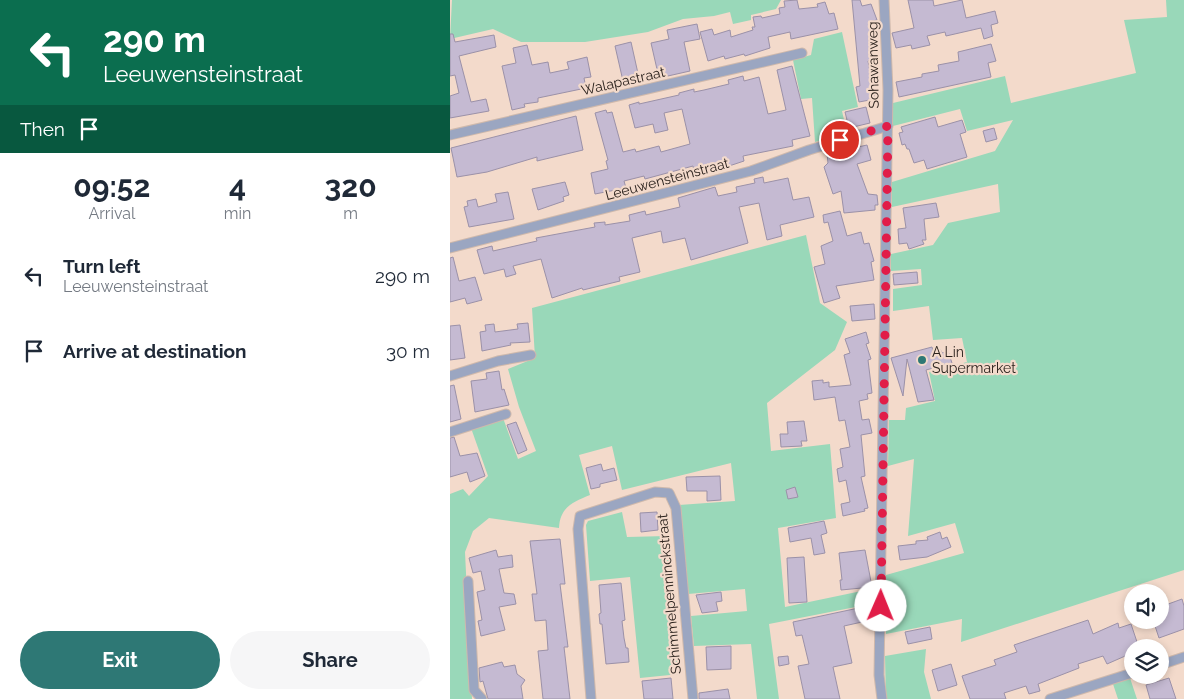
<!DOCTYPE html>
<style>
body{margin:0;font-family:Raleway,sans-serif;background:#f6f6f7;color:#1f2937;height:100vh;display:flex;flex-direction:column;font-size:19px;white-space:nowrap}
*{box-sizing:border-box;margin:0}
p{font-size:16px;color:#747a83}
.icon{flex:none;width:28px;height:28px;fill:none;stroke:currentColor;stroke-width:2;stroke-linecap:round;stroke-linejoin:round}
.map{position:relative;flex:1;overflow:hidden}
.drawer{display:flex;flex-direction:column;background:#fff;width:450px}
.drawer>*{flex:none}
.top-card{background:#0b6e4f;color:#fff;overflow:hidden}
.fabs{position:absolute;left:674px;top:584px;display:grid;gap:10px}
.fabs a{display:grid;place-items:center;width:45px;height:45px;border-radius:50%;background:#fff;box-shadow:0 2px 8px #0003;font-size:25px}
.pin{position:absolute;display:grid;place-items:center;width:42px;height:42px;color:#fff;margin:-21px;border:2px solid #fff;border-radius:50%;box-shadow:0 1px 5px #0007}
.me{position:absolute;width:55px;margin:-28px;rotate:1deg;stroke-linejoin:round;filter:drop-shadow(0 0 4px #0008)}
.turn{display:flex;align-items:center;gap:18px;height:105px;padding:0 20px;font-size:22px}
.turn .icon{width:65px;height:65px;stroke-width:2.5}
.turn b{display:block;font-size:35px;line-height:42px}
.then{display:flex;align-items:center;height:48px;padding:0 20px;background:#0003;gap:10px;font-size:19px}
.eta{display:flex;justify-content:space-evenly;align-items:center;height:85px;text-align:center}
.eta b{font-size:30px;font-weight:700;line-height:35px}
.primary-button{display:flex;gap:10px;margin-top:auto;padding:10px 20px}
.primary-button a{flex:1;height:58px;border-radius:30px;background:#2e7875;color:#fff;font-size:20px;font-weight:700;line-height:58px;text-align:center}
.primary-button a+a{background:#f6f6f7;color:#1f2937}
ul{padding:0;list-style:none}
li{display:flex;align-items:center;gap:15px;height:75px;padding:0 20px}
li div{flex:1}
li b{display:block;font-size:19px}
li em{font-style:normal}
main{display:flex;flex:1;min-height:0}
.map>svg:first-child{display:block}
.green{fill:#99d8b9}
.building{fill:#c5bad2;stroke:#9b91a8}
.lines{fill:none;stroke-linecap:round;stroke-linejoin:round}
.minor-casing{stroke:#cfb9ac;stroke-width:11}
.minor{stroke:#9ba6c1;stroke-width:9}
.route{stroke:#e11d48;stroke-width:9;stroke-dasharray:0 16.2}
.poi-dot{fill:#2e7875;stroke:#f3dacb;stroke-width:2}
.labels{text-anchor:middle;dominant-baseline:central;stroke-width:4.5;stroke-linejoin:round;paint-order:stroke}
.street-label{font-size:14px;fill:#2b221d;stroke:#f3dacb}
.poi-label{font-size:14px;fill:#2b221d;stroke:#f3dacb;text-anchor:start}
</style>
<main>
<section class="drawer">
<div class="top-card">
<div class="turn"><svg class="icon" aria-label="left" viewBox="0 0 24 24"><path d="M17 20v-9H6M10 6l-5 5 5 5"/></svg><div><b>290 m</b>Leeuwensteinstraat</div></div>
<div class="then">Then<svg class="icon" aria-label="arrive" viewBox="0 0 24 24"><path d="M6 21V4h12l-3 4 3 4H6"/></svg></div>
</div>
<div class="eta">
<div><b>09:52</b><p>Arrival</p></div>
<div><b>4</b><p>min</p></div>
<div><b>320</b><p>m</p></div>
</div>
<ul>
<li><svg class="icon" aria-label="left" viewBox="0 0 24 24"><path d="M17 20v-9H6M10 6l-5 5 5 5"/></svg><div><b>Turn left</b><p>Leeuwensteinstraat</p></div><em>290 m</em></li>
<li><svg class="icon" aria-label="arrive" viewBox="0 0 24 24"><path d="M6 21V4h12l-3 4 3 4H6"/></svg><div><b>Arrive at destination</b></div><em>30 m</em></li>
</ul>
<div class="primary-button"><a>Exit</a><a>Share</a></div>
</section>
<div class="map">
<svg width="734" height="699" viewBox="0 0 734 699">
<rect width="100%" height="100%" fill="#f3dacb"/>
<path class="green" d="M2 0H331L326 9 301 15V20L283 24 280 12 264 16 233 19 198 32 135 42H71L43 29 0 39Z
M716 0H734V570L511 642 512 619 436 634V575L514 553 505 523 458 536 464 459 438 466 439 420H455L456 408 485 401 479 372 517 362 512 338 483 340 479 306 443 311V289L472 285 471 269 441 271V254L483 245 498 223 550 212 548 184 442 207V182L545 151 563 120 517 131 510 109 443 126V103L555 76 561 103 686 73 674 20 717 17Z
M392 32 408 107 392 111 397 133 365 142 362 98 351 99 343 60 361 55 364 39Z
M356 235 370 303 397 322 385 350 317 403 321 451 380 444 386 518 328 528 335 607 426 588V603L319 624 329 699H307L301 644 244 646 241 616 297 611 295 589 238 594 229 505 285 501 281 463 172 490 162 446 129 455 140 495C123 502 110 507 109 528L39 518 23 531 15 552 22 699H0V494L13 489 19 496 38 476 21 428 53 418 68 459 86 451 69 407 58 369 85 358 82 308Z
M172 512 177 537 217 536 230 674 190 678 180 577 140 581 136 525 138 521Z
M476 649 474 672 481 699H436L435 656Z
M680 678 687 699H668L663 684Z"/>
<path class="building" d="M347 0 349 9 368 7 367 4 375 2 379 14 384 13 388 29 341 39 340 32 318 37 320 48 295 56 294 54 275 59 274 56 258 61 250 32 262 29 264 35 280 30 281 37 303 30 302 27H305L303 17 311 16 312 18 330 14 329 8 335 7 334 1Z
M402 0H410L412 6 421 4 427 20 422 21 423 36H420L423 60 418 61 425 99 409 102 406 87 410 86Z
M458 0H483L484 6 512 0 516 18 545 11 548 23 541 25 543 36 534 39 531 28 496 36 495 32 477 36 480 45 462 49 461 45 446 48 442 33 464 28Z
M247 24 250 39 234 42 240 71 209 78 201 43 219 39 217 30Z
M0 34H3L5 42 44 35 46 47 9 56 21 102 36 99 39 111 0 118V96L9 93 5 75 0 76Z
M181 42 189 78 173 81 165 46Z
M541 44 546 61 538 63 541 77 449 97 446 82 472 77V74L489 71 488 65 509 61 508 52Z
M77 45 82 65 98 62 100 73 119 69 117 62 137 57 141 77 134 78 136 88 88 98V102L74 104 75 107 62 110 52 66 66 63 63 48Z
M342 66 360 136 342 140 343 146 293 156 294 161 267 170 266 166 244 171 243 166 195 179 194 176 174 181 176 188 145 194 141 173 158 169 156 161 158 160 145 113 156 110 157 113 162 112 173 152 185 149 186 152 209 146 211 152 240 144 232 109 214 113 218 130 205 133 203 124 185 128 179 105 189 102V104L229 95V93L244 89V92L254 90 279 84 278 80 293 76 294 81 309 77 318 114 336 110 327 70Z
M416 107 420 123 399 128 395 112Z
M126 116 133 150 87 161V157L37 172 7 177 1 148Z
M485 117 488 127 512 120 516 132 510 134 517 157 477 169 474 160 464 163 459 149H457L455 144 452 145 449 133 453 132 451 127Z
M544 128 547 139 536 142 533 131Z
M417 145 421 160 407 164 418 194 427 195 428 205H425V210L394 213 391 191 383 194 374 167 378 163 377 154Z
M313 177 314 183 338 178 343 200 359 197 364 217 330 225 332 236 317 240 309 203 289 207 298 243 241 260 235 238 213 243 211 231 182 238 190 272 169 277 170 281 133 290 132 288 102 298 91 259 63 266 66 274 56 277 54 269 34 274 27 250 42 246 43 251 87 241 86 238 145 227 144 223 155 222V225L180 221 179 215 195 211 196 215 230 207 228 198 265 187 268 196 287 192 286 187 305 183 304 179Z
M115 182 119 195 113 197 114 201 88 210 82 189Z
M58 192 64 219 19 227 14 207 18 206 17 201 26 199 28 207 47 202 45 194Z
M486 203 489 217 474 219 476 240H472L474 244 459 249 457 243 449 244 448 229 456 228 453 208Z
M390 211 397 236 411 232 414 244 419 243 424 261 421 262 424 280 386 286 390 298 374 303 364 267 375 264 371 246 383 241 378 222 374 223 373 215Z
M3 257 9 281 25 277 32 300 17 304 15 298 0 302V258Z
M467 272 468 283 444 285 443 274Z
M424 304 425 319 402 321 400 306Z
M78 323 80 342 60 343 61 345 32 351 30 332 36 331 35 325 44 324 45 332 68 329 67 324Z
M10 325 15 358 0 360V326Z
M416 332 419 343 416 344 421 359 418 360 422 393 417 394 418 399 409 401 412 420 419 419 422 433 411 435 415 476 411 477 418 508 414 509 415 511 393 516 391 504 400 502 396 480 389 482 387 469 393 467 390 449 400 447 395 420 389 421 385 397 364 400 362 381 373 380V383L379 382V387L401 385 394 355 400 353 395 339Z
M482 347 483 351 490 349 492 353 498 351 502 363 476 370 484 400 468 402 457 359 453 396 441 358Z
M49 371 52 390 54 389 59 405 25 412 21 381 37 379 36 373Z
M4 385 11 419 0 422V386Z
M354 421 357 441H351L352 446 331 447 330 434H338L337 422Z
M66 422 77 450 68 454 57 425Z
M4 437 10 456 27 453 35 476 20 482 17 472 0 477V438Z
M151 464 153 471 164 468 167 480 150 484V487L141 489 136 468Z
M270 476 271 500 257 501V491H237L236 477Z
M345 487 348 497 338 499 336 490Z
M207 512 208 530 191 532 190 513Z
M374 521 377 533 371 535 375 553 364 555 361 538 340 542 338 528Z
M490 532 492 539 497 537 501 547 477 557 450 560 448 546 466 544V541L478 540 477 537Z
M110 539 115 584H110L118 647H114L120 699H93L88 651 98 650 96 620 85 621 82 594H87L80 541Z
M46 550 48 557 62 555 63 567 49 569 54 593 64 594 66 604 49 607 55 630 31 636 28 621 32 620 27 592 35 590 31 571 23 573 19 558Z
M415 550 422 587 391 590 390 580H392L389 553Z
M354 557 357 602 339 603 337 558Z
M171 583 175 620 172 621 174 638 176 648H178L179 662 156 664 152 624H150L149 614 151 613 149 585Z
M271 592 272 601 266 602 268 611 252 613 246 595Z
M732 599 734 606V629L709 638 703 620H710V607Z
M418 606 421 620 394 626 402 663 383 667 390 699H355L348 666 359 664 352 635 346 636 343 622Z
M638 620 643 634 668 623 669 628 681 624 689 648H682V653L657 664 653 656 628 664 629 668 588 684 590 691 579 694 576 686 554 693 556 699H520L512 676 546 665 544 660 567 652 564 645Z
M480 627 482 639 458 644 455 632Z
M281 646V669L257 670 256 647Z
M338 656 339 664 329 666 328 657Z
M52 662 54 667 65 665 67 674 75 680 71 686 73 699H38L33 681 30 682 29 668Z
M501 664 507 685 488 691 482 670Z
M221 678 223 699H194L192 681Z
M719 678 726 699H700L696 685Z
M278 689 280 699H249V693Z"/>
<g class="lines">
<g class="minor-casing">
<path id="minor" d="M0 135 352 53
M0 248 301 171 359 150 438 126
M0 376 48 361 81 355
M0 432 56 414
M18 581 24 690 32 699
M710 665 734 657
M141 699 128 529 130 516 205 492 219 493 226 508 243 699
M432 699 429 675 438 90 434 0
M600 699 682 673"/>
</g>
<use href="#minor" class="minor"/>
</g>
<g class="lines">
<path class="route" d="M390 140 438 126 431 606"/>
</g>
<circle class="poi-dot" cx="472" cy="360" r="5"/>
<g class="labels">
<g class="street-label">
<text transform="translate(423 65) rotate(-91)">Sohawanweg</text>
<text transform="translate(173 81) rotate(-13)">Walapastraat</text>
<text transform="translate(217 179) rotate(-15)">Leeuwensteinstraat</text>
<text transform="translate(219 594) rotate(-95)">Schimmelpenninckstraat</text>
</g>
<g class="poi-label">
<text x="482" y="352">A Lin<tspan x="482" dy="16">Supermarket</tspan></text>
</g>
</g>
</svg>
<div class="fabs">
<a><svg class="icon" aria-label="sound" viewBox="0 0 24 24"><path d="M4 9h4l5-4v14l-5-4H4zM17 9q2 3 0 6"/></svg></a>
<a><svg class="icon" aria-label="layers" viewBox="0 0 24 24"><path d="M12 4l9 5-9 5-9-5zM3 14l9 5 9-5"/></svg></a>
</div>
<div class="pin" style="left:390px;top:140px;background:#d93025"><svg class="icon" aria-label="arrive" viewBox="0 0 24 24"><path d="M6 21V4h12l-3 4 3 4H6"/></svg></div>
<svg class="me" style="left:431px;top:606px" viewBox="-20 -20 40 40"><circle r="19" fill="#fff"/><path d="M0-13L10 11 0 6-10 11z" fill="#e11d48"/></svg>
</div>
</main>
